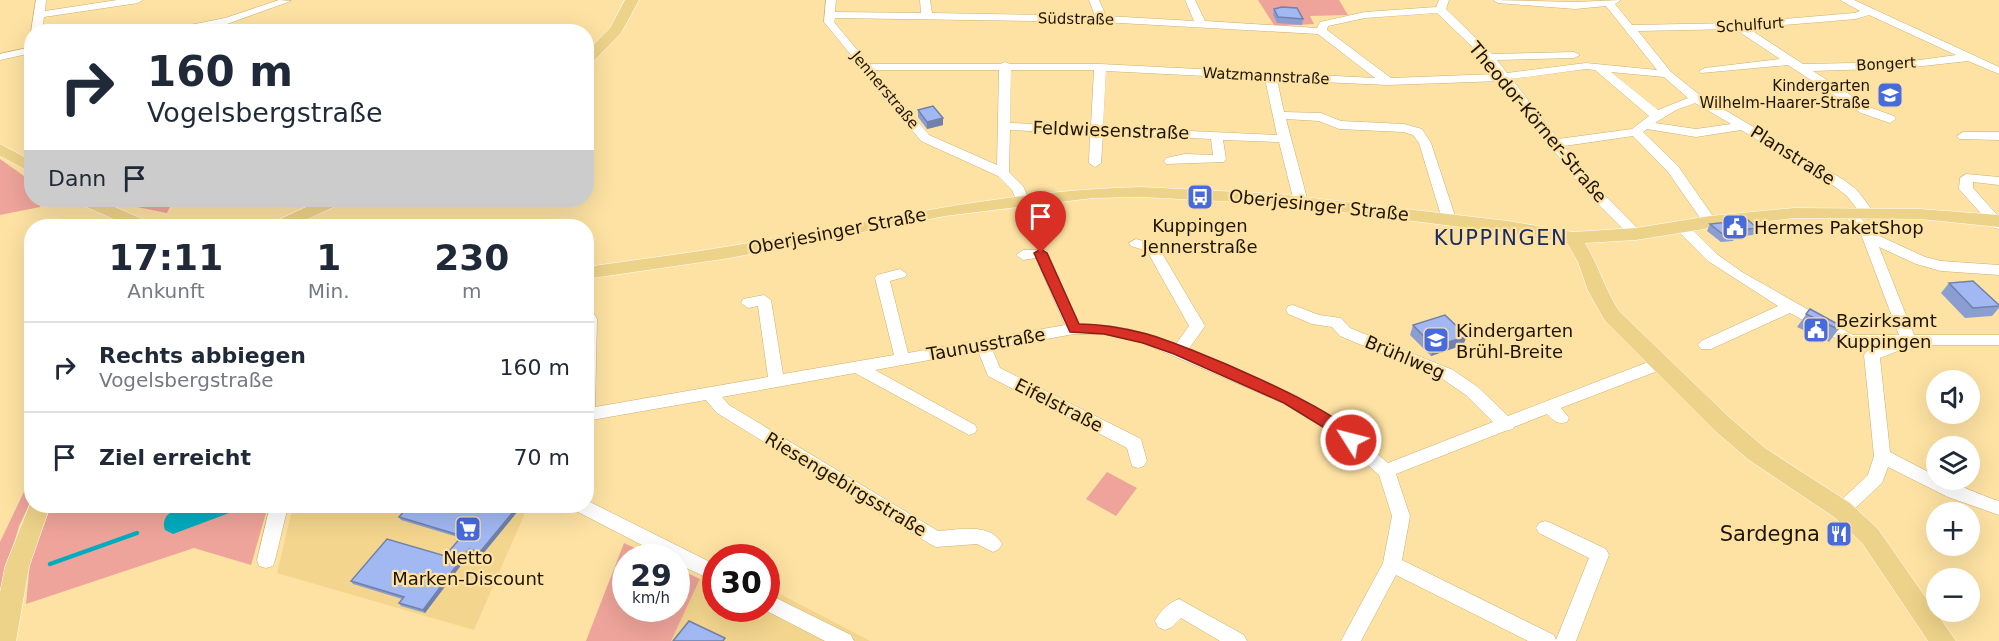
<!DOCTYPE html>
<html lang="de">
<meta charset="utf-8">
<style>
body{margin:0;font-family:"DejaVu Sans",sans-serif;background:#f2f2f3;color:#1f2937;height:100vh;display:flex;flex-direction:column;font-size:22px;white-space:nowrap}
*{box-sizing:border-box;margin:0}
p{font-size:20px;color:#747a83}
.icon{flex:none;width:33px;height:33px;fill:none;stroke:currentColor;stroke-width:2;stroke-linecap:round;stroke-linejoin:round}
.map{position:relative;flex:1;overflow:hidden}
.details{position:absolute;left:24px;top:219px;width:570px;height:294px;display:flex;flex-direction:column;background:#fff;border-radius:24px;box-shadow:0 6px 24px #0002}
.details>*{flex:none}
.guide{position:absolute;left:24px;top:24px;width:570px;height:183px;border-radius:24px;box-shadow:0 6px 24px #0002;background:#fff;color:#1f2937;overflow:hidden}
.tools{position:absolute;left:1926px;top:370px;display:grid;gap:12px}
.tools a{display:grid;place-items:center;width:54px;height:54px;border-radius:50%;background:#fff;box-shadow:0 6px 24px #0002;font-size:30px}
.speed{position:absolute;left:612px;top:544px;display:flex;gap:12px;font-size:30px;font-weight:700;text-align:center}
.speed>*{display:grid;place-content:center;width:78px;height:78px;border-radius:50%;background:#fff;box-shadow:0 6px 24px #0002;line-height:1}
.speed small{font-size:15px;font-weight:400}
.speed .limit{border:9px solid #d22;background:#fff;color:#111}
.pin{position:absolute;display:grid;place-items:center;width:51px;height:51px;color:#fff;margin:-62px -26px;border-radius:50% 50% 50% 0;rotate:-45deg;box-shadow:0 0 6px #0007}
.pin .icon{rotate:45deg}
.me{position:absolute;width:66px;margin:-33px;rotate:306deg;stroke-linejoin:round;filter:drop-shadow(0 0 4px #0008)}
.turn{display:flex;align-items:center;gap:21px;height:126px;padding:0 24px;font-size:27px}
.turn .icon{width:78px;height:78px;stroke-width:2.5}
.turn b{display:block;font-size:42px;line-height:51px}
.then{display:flex;align-items:center;height:57px;padding:0 24px;background:#0003;gap:12px;font-size:22px}
.eta{display:flex;justify-content:space-evenly;align-items:center;height:102px;text-align:center}
.eta b{font-size:36px;font-weight:700;line-height:42px}
ul{padding:0;list-style:none}
li{display:flex;align-items:center;gap:18px;height:90px;padding:0 24px;border-top:2px solid #e0e1e3}
li div{flex:1}
li b{display:block;font-size:22px}
li em{font-style:normal}
.map>svg:first-child{display:block}
.built{fill:#f3d58d}
.green{fill:#eea49a}
.water{fill:#00adbf}
.lines{fill:none;stroke-linecap:round;stroke-linejoin:round}
.stream{stroke:#00adbf;stroke-width:4.5}
.minor-casing{stroke:#cab072;stroke-width:1}
.major-casing{stroke:#fff;stroke-width:1}
.minor{fill:#fff;fill-rule:evenodd}
.major{fill:#edd289;fill-rule:evenodd}
.wall{fill:#8a9ed1}
.shaded-wall{fill:#7181aa}
.building{fill:#a1b8f3;stroke:#7181aa;stroke-width:1.5}
.route{fill:#d93025;stroke:#8d1f18;stroke-width:1.5}
.labels{text-anchor:middle;dominant-baseline:central;stroke-width:4.5;stroke-linejoin:round;paint-order:stroke}
.far-street-label{font-size:15px;fill:#1e1400;stroke:#fde2a3}
.far-poi-label{font-size:15px;fill:#1e1400;stroke:#fde2a3;text-anchor:end}
.street-label{font-size:18px;fill:#1e1400;stroke:#fde2a3}
.poi-label{font-size:18px;fill:#1e1400;stroke:#fde2a3;text-anchor:start}
.quarter-label{font-size:21px;letter-spacing:1.5px;fill:#1a2b62;stroke:#fde2a3}
.near-poi-label{font-size:21px;fill:#1e1400;stroke:#fde2a3;text-anchor:end}
</style>
<div class="map">
<svg width="1999" height="641" viewBox="0 0 1999 641">
<rect width="100%" height="100%" fill="#fde2a3"/>
<path class="built" d="M293 506H528L474 630 277 573Z
M710 558 715 560 716 609H766L767 587 870 641H671Z"/>
<path class="green" d="M1258 0H1339L1348 15 1310 16 1314 24 1279 26 1274 25Z
M0 159 31 181 32 200H43L40 207 0 215Z
M123 200H173L167 213 137 207Z
M1107 472 1137 488 1116 516 1086 499Z
M31 477V501L19 526 0 593V542Z
M51 506H268L251 565 194 548 26 604 30 562Z
M624 543 656 558H626V609H676L677 568 700 579 671 641H586Z"/>
<path class="water" d="M184 506H248L173 534 165 530C160 516 173 510 184 506Z"/>
<g class="lines">
<path class="stream" d="M50 564 137 533"/>
<g class="minor-casing">
<path id="minor" d="M36 0H46L45 11 117 0H143L138 3 44 17 42 32H32V33L31 32Z
M279 0 291 1 227 24 183 32H155L225 18Z
M826 0H836L835 12 921 13 920 0H930L932 13 1095 16 1089 0H1099L1106 16 1194 21 1185 0H1195L1205 21 1317 28 1320 22 1365 12 1436 7 1439 0H1449L1446 9 1492 54 1574 52 1580 55 1574 58 1497 60 1507 73 1586 63 1657 70 1606 6 1575 9 1498 3 1493 0 1575 2 1621 0 1615 4 1632 25 1737 23 1854 13 1860 11 1840 0H1854L1999 67V74L1968 61 1905 68 1813 71 1869 107 1894 116 1896 119 1890 123 1861 113 1788 65 1701 73 1699 71 1705 68 1780 59 1735 29 1638 31 1671 72 1701 96 1844 180 1857 190 1876 215 1869 219 1864 218 1847 196 1834 186 1741 130 1696 137 1647 129 1643 132 1678 166 1717 222 1710 226 1705 225 1668 172 1633 136 1564 146 1594 184 1643 234 1636 238 1631 237 1584 190 1501 81 1388 85 1277 80 1284 112 1321 113 1341 121 1404 124 1422 129 1431 143 1456 219 1454 222 1449 223 1442 219 1419 143 1413 135 1403 132 1339 129 1319 121 1286 119 1308 202 1306 205H1296L1294 202 1279 142 1223 140 1226 159 1224 162 1166 164 1164 161 1166 158 1185 154 1213 155 1211 139 1103 134 1101 163 1095 167 1089 163 1090 134 1010 130 1009 172 1023 186 1030 201 1023 205 1018 204 1012 190 998 176 921 141 824 22ZM1437 13 1485 59 1496 74 1391 78 1327 30 1328 26 1365 18ZM1869 15 1956 55 1905 62 1803 64 1748 28 1856 19ZM835 18 1102 22 1318 34 1375 78 1100 64H1010L1005 62 1000 64H869L834 22ZM1586 69 1595 70 1649 116 1632 129 1558 139 1512 79ZM875 70H999L997 165 929 135ZM1011 70H1094L1091 126 1010 123ZM1106 71 1265 79 1277 135 1103 127ZM1611 72 1664 77 1688 98 1658 110ZM1695 103 1731 124 1696 129 1655 123 1676 110Z
M32 47V53L0 60V54Z
M1963 132H1999V140L1959 139 1957 136Z
M1966 174 1999 177V185L1973 182V188L1999 217V229L1994 228 1959 189 1960 178Z
M1851 211 1856 212 1873 233 1925 257 1941 261 1999 265V275L1941 271 1916 264 1879 247 1914 335H1999V345H1913L1880 358 1890 452 1936 476V480C1952 480 1981 496 1999 501V515L1948 497 1888 467 1882 483 1848 515 1842 517 1836 515 1833 510 1836 505 1868 475 1874 456 1864 355 1867 351 1882 345 1846 344 1790 313 1711 349H1701L1698 345 1701 341 1778 306 1708 261 1676 229 1674 226 1676 223H1686L1718 255 1742 272 1853 335H1899L1862 237 1844 215Z
M1136 239 1157 245 1205 326 1188 350 1295 395 1344 425 1388 463 1493 422 1466 395 1441 378 1340 336 1332 327 1312 324 1288 314 1286 310 1288 306 1293 305 1319 315 1341 318 1350 328 1453 370 1478 387 1508 416 1656 359H1668L1670 363 1668 367 1561 408 1569 418 1567 422C1557 425 1553 420 1547 414L1514 427 1513 429 1505 431 1396 474 1410 516 1402 560 1554 635 1556 640 1589 558 1539 533 1536 528 1539 523 1545 521 1551 523 1606 549 1609 555 1576 641H1528L1396 575 1361 641H1341L1383 563 1392 516 1379 475 1332 433 1283 403 1143 343 1104 334H1074L992 349 1000 368 1141 439 1147 461 1144 466 1138 468 1132 466 1127 448 988 376 978 351 875 370 975 425 977 429 975 433 969 435 855 373 722 397 729 405 938 531C958 530 991 522 1002 544L999 549 993 552 977 544 936 547 930 544 717 413 706 400 586 421V314L595 315 597 319 595 407 768 377 758 306 748 308 741 303 743 299 764 295 771 300 783 374 894 355 875 278 877 275 900 269 907 274 905 277 890 281 908 353 1065 325 1036 258 1023 260 1016 255 1023 250H1046L1079 324C1113 324 1144 331 1176 344L1189 326 1147 251 1131 246 1129 243Z
M586 500 716 565V582L676 563V558H667L576 511 573 506H586Z
M270 506H288L275 560 273 566 266 568 259 566 257 560Z
M766 593 851 635 854 641H825L763 609H766Z
M1179 599 1244 635 1247 641H1220L1181 618 1172 627 1165 630 1158 627 1155 621C1160 611 1169 602 1179 599Z"/>
</g>
<g class="major-casing">
<path id="major" d="M625 0H639L621 33 591 64 586 65V52L610 28Z
M0 144 32 161V173L0 156Z
M1141 187 1278 194 1508 221 1573 232 1636 228 1710 216 1794 208 1920 209 1999 215V227L1920 219 1794 218 1710 228 1636 240 1585 243C1598 265 1605 289 1619 311L1730 418 1765 448 1850 503 1878 529 1956 641H1928L1862 543 1834 517 1749 460 1714 430 1605 321 1588 291 1578 262 1567 243 1508 233 1278 204 1141 197 1093 198 945 216 730 258 586 279V267C635 260 683 254 731 246 867 223 1002 190 1141 187Z
M77 200H99L149 222 152 226H129L80 204Z
M321 200H343L340 204 293 226H271L274 222Z
M32 499V506H50L29 567 16 641H0V592L5 567Z"/>
</g>
<use href="#minor" class="minor"/>
<use href="#major" class="major"/>
</g>
<path class="wall" d="M1274 9 1303 19 1302 25 1277 23 1273 15Z
M918 110 943 125 927 129 918 117Z
M1710 224 1757 228 1753 235 1735 237 1733 241 1721 242 1707 231Z
M1949 283 1999 305V308L1992 316 1965 318 1941 293Z
M1810 309 1841 326 1829 342 1797 327Z
M1413 325 1467 336 1463 345 1431 356 1410 335Z
M409 506H522L482 555 471 552 425 613 401 606 399 603 402 599 353 584 351 581 445 556 461 538 401 520 399 517Z"/>
<path class="shaded-wall" d="M943 118V125L927 129V122Z
M1467 336 1463 345 1431 356 1434 347Z
M518 506H522L482 555 480 552Z
M469 549 471 552 425 613 423 610Z"/>
<path class="building" d="M1282 7 1297 8 1303 19 1278 17 1274 9Z
M933 106 943 118 927 122 918 110Z
M1748 220 1757 228 1733 231 1737 234 1725 236 1710 224Z
M1973 281 1999 305V306L1973 308 1949 283Z
M1810 309 1841 326 1838 329 1806 314Z
M1445 315 1467 336 1434 347 1413 325Z
M409 506H518L480 552 469 549 423 610 399 603 404 597 351 581 387 539 445 556 462 536 399 517Z
M689 621 725 638 723 641H673Z"/>
<path class="route" d="M1041 249 1047 253 1079 324C1103 324 1124 328 1147 334 1183 344 1343 410 1359 440L1356 444H1346L1333 433 1284 403 1174 354 1143 343 1104 334 1070 332 1034 253Z"/>
<defs>
<g id="school-square" transform="scale(1.35)"><rect x="-9" y="-9" width="18" height="18" rx="4" fill="#476add" stroke="#fde2a3"/><path d="M0-5L7-2L0 1L-7-2ZM-4 1L0 2.5L4 1V4Q0 6-4 4Z" fill="#fff"/></g>
<g id="bus-square" transform="scale(1.35)"><rect x="-9" y="-9" width="18" height="18" rx="4" fill="#476add" stroke="#fde2a3"/><path d="M-5-6H5V4H4V6H2V4H-2V6H-4V4H-5ZM-3.5-4V0h7V-4ZM-3.5 1.2v1.5H-2V1.2ZM2 1.2v1.5H3.5V1.2Z" fill="#fff"/></g>
<g id="civic-square" transform="scale(1.35)"><rect x="-9" y="-9" width="18" height="18" rx="4" fill="#476add" stroke="#fde2a3"/><path d="M-.6-6.5H3V-4.5H.6V-3L4-1V1h2V6H-6V1h2V-1L-.6-3ZM-1.2 2.5V6h2.4V2.5Z" fill="#fff"/></g>
<g id="supermarket-square" transform="scale(1.35)"><rect x="-9" y="-9" width="18" height="18" rx="4" fill="#476add" stroke="#fde2a3"/><path d="M-6-5.5h2.5l.6 2H6L4.5 2H-2.5L-4.4-4H-6ZM-1.5 3.2a1.3 1.3 0 1 0 .1 0ZM3 3.2a1.3 1.3 0 1 0 .1 0Z" fill="#fff"/></g>
<g id="restaurant-square" transform="scale(1.35)"><rect x="-9" y="-9" width="18" height="18" rx="4" fill="#476add" stroke="#fde2a3"/><path d="M-5-6h1v4h1v-4h1v4h1v-4h1v5L-1.5 .5V6h-2V.5L-5-1ZM5-6V6H3V1.5H1.5Q1.5-4 5-6Z" fill="#fff"/></g>
</defs>
<g fill-rule="evenodd">
<use href="#school-square" x="1890" y="95"/>
<use href="#bus-square" x="1200" y="197"/>
<use href="#civic-square" x="1735" y="227"/>
<use href="#civic-square" x="1816" y="330"/>
<use href="#school-square" x="1436" y="340"/>
<use href="#supermarket-square" x="468" y="529"/>
<use href="#restaurant-square" x="1839" y="534"/>
</g>
<g class="labels">
<g class="far-street-label">
<text transform="translate(1076 19) rotate(1)">Südstraße</text>
<text transform="translate(1750 25) rotate(-4)">Schulfurt</text>
<text transform="translate(1886 64) rotate(-3)">Bongert</text>
<text transform="translate(1266 76) rotate(3)">Watzmannstraße</text>
<text transform="translate(885 90) rotate(50)">Jennerstraße</text>
</g>
<g class="far-poi-label">
<text x="1870" y="86">Kindergarten<tspan x="1870" dy="17">Wilhelm-Haarer-Straße</tspan></text>
</g>
<g class="street-label">
<text transform="translate(1538 122) rotate(50)">Theodor-Körner-Straße</text>
<text transform="translate(1111 130) rotate(2)">Feldwiesenstraße</text>
<text transform="translate(1793 155) rotate(32)">Planstraße</text>
<text transform="translate(1319 205) rotate(6)">Oberjesinger Straße</text>
<text transform="translate(837 231) rotate(-11)">Oberjesinger Straße</text>
<text transform="translate(986 344) rotate(-10)">Taunusstraße</text>
<text transform="translate(1405 357) rotate(23)">Brühlweg</text>
<text transform="translate(1059 405) rotate(27)">Eifelstraße</text>
<text transform="translate(846 484) rotate(31)">Riesengebirgsstraße</text>
</g>
<g class="poi-label">
<text x="1200" y="225" text-anchor="middle">Kuppingen<tspan x="1200" dy="21">Jennerstraße</tspan></text>
<text x="1754" y="227">Hermes PaketShop</text>
<text x="1836" y="320">Bezirksamt<tspan x="1836" dy="21">Kuppingen</tspan></text>
<text x="1456" y="330">Kindergarten<tspan x="1456" dy="21">Brühl-Breite</tspan></text>
<text x="468" y="557" text-anchor="middle">Netto<tspan x="468" dy="21">Marken-Discount</tspan></text>
</g>
<g class="quarter-label">
<text x="1501" y="238">KUPPINGEN</text>
</g>
<g class="near-poi-label">
<text x="1820" y="534">Sardegna</text>
</g>
</g>
</svg>
<div class="tools">
<a><svg class="icon" aria-label="sound" viewBox="0 0 24 24"><path d="M4 9h4l5-4v14l-5-4H4zM17 9q2 3 0 6"/></svg></a>
<a><svg class="icon" aria-label="layers" viewBox="0 0 24 24"><path d="M12 4l9 5-9 5-9-5zM3 14l9 5 9-5"/></svg></a>
<a>+</a>
<a>−</a>
</div>
<div class="speed"><div>29<small>km/h</small></div><div class="limit">30</div></div>
<div class="pin" style="left:1041px;top:253px;background:#d93025"><svg class="icon" aria-label="arrive" viewBox="0 0 24 24"><path d="M6 21V4h12l-3 4 3 4H6"/></svg></div>
<svg class="me" style="left:1351px;top:440px" viewBox="-20 -20 40 40"><circle r="17" fill="#d93025" stroke="#fff" stroke-width="3"/><path d="M0-11L8 9 0 5-8 9z" fill="#fff"/></svg>
<div class="guide">
<div class="turn"><svg class="icon" aria-label="right" viewBox="0 0 24 24"><path d="M7 20v-9h11M14 6l5 5-5 5"/></svg><div><b>160 m</b>Vogelsbergstraße</div></div>
<div class="then">Dann<svg class="icon" aria-label="arrive" viewBox="0 0 24 24"><path d="M6 21V4h12l-3 4 3 4H6"/></svg></div>
</div>
<section class="details">
<div class="eta">
<div><b>17:11</b><p>Ankunft</p></div>
<div><b>1</b><p>Min.</p></div>
<div><b>230</b><p>m</p></div>
</div>
<ul>
<li><svg class="icon" aria-label="right" viewBox="0 0 24 24"><path d="M7 20v-9h11M14 6l5 5-5 5"/></svg><div><b>Rechts abbiegen</b><p>Vogelsbergstraße</p></div><em>160 m</em></li>
<li><svg class="icon" aria-label="arrive" viewBox="0 0 24 24"><path d="M6 21V4h12l-3 4 3 4H6"/></svg><div><b>Ziel erreicht</b></div><em>70 m</em></li>
</ul>
</section>
</div>
